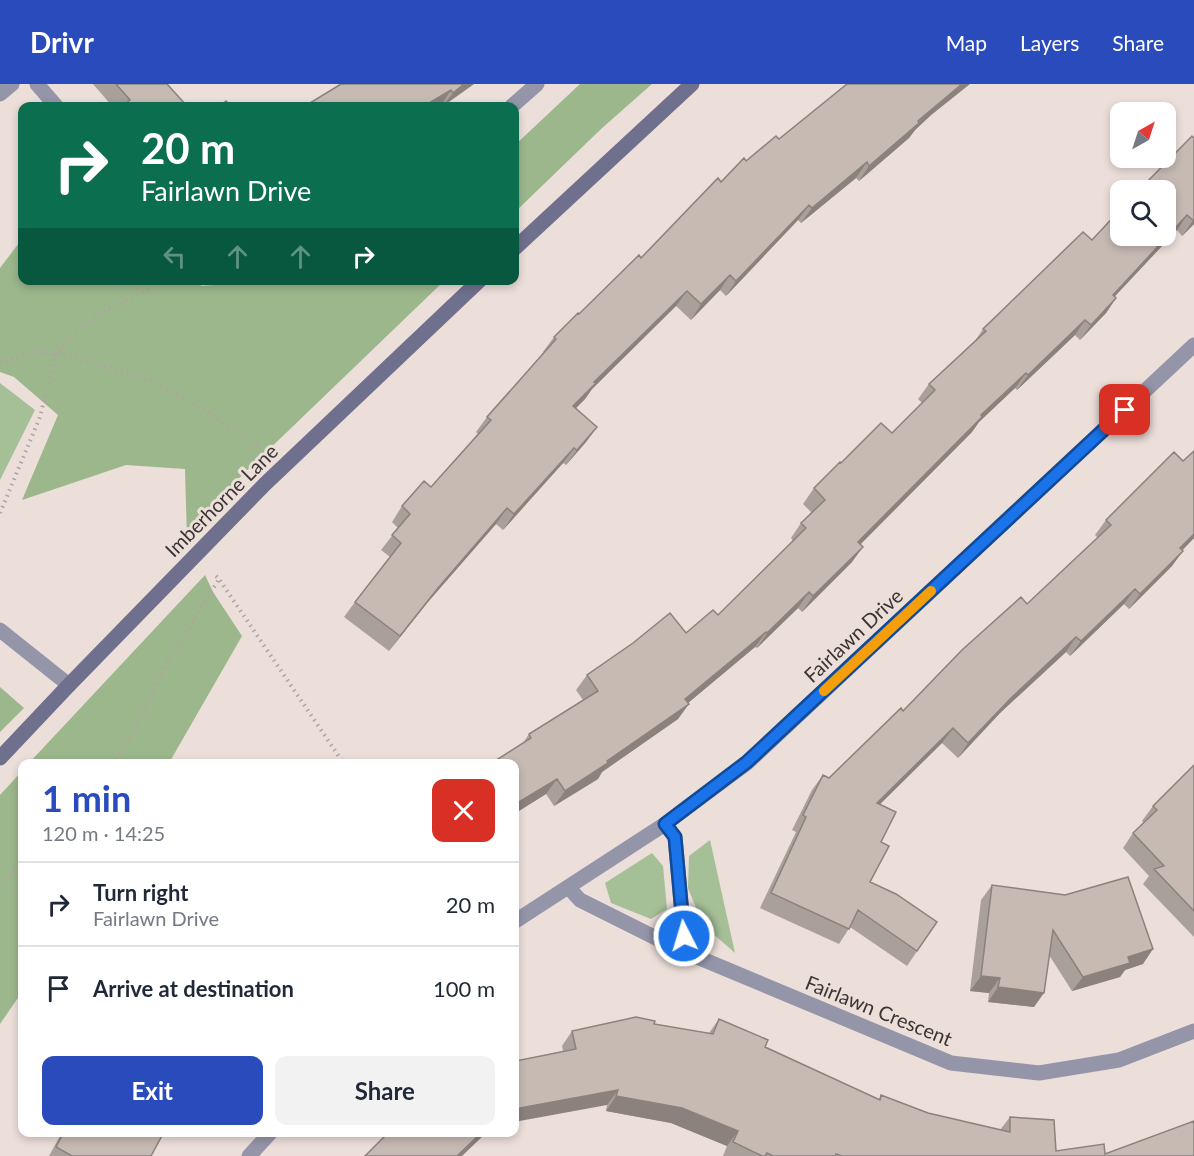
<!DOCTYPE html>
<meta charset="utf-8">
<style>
body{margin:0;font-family:Lato,sans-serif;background:#f2f2f3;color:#1f2937;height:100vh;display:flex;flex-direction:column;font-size:22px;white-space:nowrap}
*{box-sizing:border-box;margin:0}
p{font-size:20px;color:#747a83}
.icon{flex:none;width:33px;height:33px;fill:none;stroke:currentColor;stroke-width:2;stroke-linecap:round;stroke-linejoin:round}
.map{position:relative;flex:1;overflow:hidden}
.side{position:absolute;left:18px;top:675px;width:501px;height:378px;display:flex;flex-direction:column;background:#fff;border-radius:12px;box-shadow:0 3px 9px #0003}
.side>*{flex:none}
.banner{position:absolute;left:18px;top:18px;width:501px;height:183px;border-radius:12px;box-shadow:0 3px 9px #0003;background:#0b6e4f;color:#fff;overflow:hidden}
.needle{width:39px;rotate:39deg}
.tools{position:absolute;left:1110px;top:18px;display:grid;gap:12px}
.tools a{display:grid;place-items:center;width:66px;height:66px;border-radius:12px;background:#fff;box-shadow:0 3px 9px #0003;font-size:30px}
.pin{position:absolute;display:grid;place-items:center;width:51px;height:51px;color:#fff;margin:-26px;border-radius:12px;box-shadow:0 3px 9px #0006}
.me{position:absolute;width:66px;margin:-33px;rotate:355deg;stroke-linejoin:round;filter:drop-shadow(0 0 4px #0008)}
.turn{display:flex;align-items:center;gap:21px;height:126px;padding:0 24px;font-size:27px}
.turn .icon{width:78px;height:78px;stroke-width:2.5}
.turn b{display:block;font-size:42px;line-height:51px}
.lanes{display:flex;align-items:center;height:57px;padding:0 24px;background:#0003;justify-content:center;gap:30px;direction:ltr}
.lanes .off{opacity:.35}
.round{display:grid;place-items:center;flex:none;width:63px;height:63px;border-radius:12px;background:#f2f2f3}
.headline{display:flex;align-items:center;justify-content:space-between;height:102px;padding:0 24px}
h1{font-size:36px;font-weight:700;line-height:45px;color:#2a4bbb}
.primary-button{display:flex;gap:12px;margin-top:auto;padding:12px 24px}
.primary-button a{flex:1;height:69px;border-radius:12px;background:#2a4bbb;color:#fff;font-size:24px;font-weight:700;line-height:69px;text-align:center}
.primary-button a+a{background:#f2f2f3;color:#1f2937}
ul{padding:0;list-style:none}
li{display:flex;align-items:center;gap:18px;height:84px;padding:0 24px;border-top:2px solid #e0e1e3}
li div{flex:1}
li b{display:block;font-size:22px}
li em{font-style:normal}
header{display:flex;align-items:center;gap:36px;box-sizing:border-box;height:84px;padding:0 30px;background:#2a4bbb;color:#fff}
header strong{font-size:28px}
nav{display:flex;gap:33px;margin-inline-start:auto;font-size:21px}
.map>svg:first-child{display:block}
.green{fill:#a5bf97}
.forest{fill:#9cb78c}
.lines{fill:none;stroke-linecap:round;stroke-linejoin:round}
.path{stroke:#afa4a0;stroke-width:4;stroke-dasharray:1.5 4.5;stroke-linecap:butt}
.street{stroke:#9495a9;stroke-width:15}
.secondary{stroke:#6f708d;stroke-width:15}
.wall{fill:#aaa09a}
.shaded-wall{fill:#8b827d}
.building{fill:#c6bab3;stroke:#8b827d;stroke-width:1.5}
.route-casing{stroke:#114b97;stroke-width:15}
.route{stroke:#1a73e8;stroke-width:10}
.slow{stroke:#f59e0b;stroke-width:10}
.labels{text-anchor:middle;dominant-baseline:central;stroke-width:6;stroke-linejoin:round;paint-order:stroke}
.street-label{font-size:20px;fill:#3a3533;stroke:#ecded9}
</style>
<header>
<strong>Drivr</strong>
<nav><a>Map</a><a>Layers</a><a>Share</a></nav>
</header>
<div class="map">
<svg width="1194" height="1072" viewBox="0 0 1194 1072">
<rect width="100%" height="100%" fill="#ecded9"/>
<path class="green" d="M0 299 35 326 0 396Z
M710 756 735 869 703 841 688 804 689 772Z
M652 769 663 782 667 825 651 835 611 819 605 799Z"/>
<path class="forest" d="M580 0H652L601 45 515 128V61Z
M22 155V196H190L202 202 270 196 444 197 233 400 187 456 185 385 126 381 22 416 58 331 14 293 0 288V184Z
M205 491 213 508 242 552 169 679H29Z
M0 603 24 624 0 648Z
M22 687V908L0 940V711Z"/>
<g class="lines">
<path class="path" d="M0 279 33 267 56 269 81 275 150 297 208 328 261 364
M0 429 40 333 56 269 76 249 101 228 155 202 159 196
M216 492 219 495 344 680
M113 680 133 649 166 580 219 495
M0 798 22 778"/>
<path class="street" d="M37 0 56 22
M0 10 12 0
M512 22 537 0
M0 546 69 601
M665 740 675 753 684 852 678 865
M568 803 580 816 678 865 951 979 1039 989 1119 976 1194 947
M514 838 665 740 747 679 1194 261
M249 1072 271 1048"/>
<path class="secondary" d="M514 165 692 0
M0 674 69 601 265 400 480 196"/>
</g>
<path class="wall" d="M93 0H167L187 22H112Z
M341 0H474L443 22H442L441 21 438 22H305Z
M930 32 915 46 909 54 859 97 856 94 801 139 798 136 726 212 720 206 691 236 676 222 592 305 585 315 576 324 597 343 586 358 566 381 563 379 503 446 496 440 427 519 389 567 344 533 355 518 390 473 381 466 398 444 392 438 402 422 431 403 478 350 476 348 487 333 544 269 543 268 554 253 641 174 721 98 746 77 779 55Z
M1194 54V140L1182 152 1177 146 1115 212 1116 214 1106 229 1080 256 1075 251 1017 306 1015 304 979 338 972 348 860 460 852 478 802 528 798 524 757 564 755 563 688 619 678 635 602 688 598 695 554 722 546 710 514 730V680L523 659 529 650 583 616 576 606 587 591 686 549 718 531 793 457 791 454 801 439 812 429 803 420 814 404 841 379 892 349 922 319 918 315 929 300 975 257 983 245 1092 156Z
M1194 367V454L1182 467 1172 482 1129 525 1124 520 1070 572 1066 568 1000 629 958 674 942 659 880 720 881 758 870 798 937 838 907 882 850 843 839 860 760 824 796 748 792 746 812 706 823 691 829 694 903 627 1027 520 1098 454 1095 451 1106 436 1183 377Z
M1194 681V853L1143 800 1149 792 1123 764 1133 749 1144 739 1142 737 1153 722Z
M992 801 1143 880 1125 886 1120 893 1072 907 1049 871 1034 923 988 918 989 909 970 907 981 816Z
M719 935 765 963 879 1015 881 1011 928 1029 1000 1046 1010 1033 1056 1067 1105 1070 1194 1072H723L727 1062 671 1039 606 1027 607 1021 516 977 563 967 562 962 572 947 654 940 709 949Z
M62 1048H164L151 1072H49Z"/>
<path class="shaded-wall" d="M464 0H474L443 22 453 9Z
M962 0H970L930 32 915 46 909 54 859 97 869 82 918 37Z
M451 6 441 21 438 22H424Z
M867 78 856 94 801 139 812 124Z
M809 121 798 136 726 212 736 197Z
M1187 131 1177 146 1102 226 1113 211Z
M1194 135V140L1182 152Z
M730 191 720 206 691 236 701 220Z
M687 207 676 222 592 305 585 315 563 337 573 322 594 298Z
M1116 214 1106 229 1080 256 1091 241Z
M1085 236 1075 251 1017 306 1028 291Z
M1026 289 1015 304 979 338 972 348 848 473 858 458 981 331Z
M597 343 586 358 566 381 577 366Z
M574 364 563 379 503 446 514 430Z
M507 424 496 440 427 519 389 567 400 552 438 504Z
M1194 450V454L1169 479 1180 464Z
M863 463 852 478 802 528 813 512Z
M1183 467 1172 482 1129 525 1140 510Z
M1135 505 1124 520 1070 572 1081 557Z
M809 508 798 524 757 564 767 549Z
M766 548 755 563 682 624 689 620 678 635 602 688 598 695 554 722 565 707 607 677 685 615Z
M1076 553 1066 568 1000 629 958 674 968 659 1011 614Z
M953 644 942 659 866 734 877 719Z
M557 695 546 710 514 730V721Z
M1153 865 1143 880 1125 886 1120 893 1072 907 1083 893 1128 873Z
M981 892 1000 894 989 909 970 907Z
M998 903 1044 909 1034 923 988 918Z
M618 1006 607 1021 514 1038V1027L520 1024Z
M616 1012 682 1024 738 1047 727 1062 671 1039 606 1027Z
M482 1048H490L484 1051 462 1072H457Z"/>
<path class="building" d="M116 0H167L187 22H129L126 19 130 16Z
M341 0H464L453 9 451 6 424 22H305Z
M847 0H962L918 37 919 39 869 82 867 78 812 124 809 121 736 197 730 191 701 220 687 207 594 298 596 299 573 322 597 343 577 366 574 364 514 430 507 424 438 504 400 552 355 518 401 459 392 451 410 430 402 422 424 397 431 403 491 336 487 333 556 255 554 253 578 229 579 230 639 171 641 174 718 94 721 98 744 74 746 77 776 52 779 55Z
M226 17 231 22H220Z
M1192 52 1194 54V135L1193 136 1187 131 1113 211 1116 214 1091 241 1085 236 1028 291 1026 289 981 331 982 333 858 458 863 463 813 512 809 508 767 549 766 548 685 615 689 620 607 677 608 679 565 707 557 695 514 721V680H490L531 654 529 650 598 607 587 591 633 559 670 529 686 549 713 526 718 531 806 444 801 439 825 416 814 404 840 378 841 379 881 339 892 349 935 306 929 300 986 247 983 245 1083 148 1092 156 1120 126V152H1166V106H1139Z
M1194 367V450L1180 464 1183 467 1140 510 1135 505 1081 557 1076 553 1011 614 968 659 953 644 877 719 896 728 881 758 889 762 870 798 896 810 937 838 917 867 858 826 849 845 771 809 806 733 803 731 823 691 829 694 901 624 903 627 962 566 1021 513 1027 520 1111 441 1106 436 1174 368 1183 377Z
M1194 681V827L1154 785 1164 782 1133 749 1157 726 1153 722Z
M1128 793 1153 865 1128 873 1130 879 1083 893 1053 846 1044 909 998 903 1000 894 981 892 992 801 1065 811Z
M636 933 655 937 654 940 713 950 719 935 768 956 765 963 880 1016 881 1011 928 1029 1010 1048V1033L1054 1036 1056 1067 1104 1060 1105 1070 1194 1037V1072H842L836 1070 835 1072H773L767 1069 765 1072H762L733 1058 738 1047 682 1024 616 1012 618 1006 520 1024 514 1027V973L516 977 576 965 572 947Z
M64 1048H164L151 1072H72L56 1063Z
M389 1048H482L457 1072H365Z"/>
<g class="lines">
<g class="route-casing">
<path id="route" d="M684 852 675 753 665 740 747 678 1125 326"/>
</g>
<use href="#route" class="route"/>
<path class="slow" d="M824 607 931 507"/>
</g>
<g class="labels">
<g class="street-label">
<text transform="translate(221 416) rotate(-45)">Imberhorne Lane</text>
<text transform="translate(853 551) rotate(-43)">Fairlawn Drive</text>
<text transform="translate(879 926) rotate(22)">Fairlawn Crescent</text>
</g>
</g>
</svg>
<div class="tools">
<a><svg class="needle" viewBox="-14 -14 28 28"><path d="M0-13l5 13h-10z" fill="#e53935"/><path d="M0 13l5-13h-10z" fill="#747a83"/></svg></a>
<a><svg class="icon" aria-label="search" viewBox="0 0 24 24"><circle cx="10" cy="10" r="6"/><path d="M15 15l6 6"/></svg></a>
</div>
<div class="pin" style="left:1125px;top:326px;background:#d93025"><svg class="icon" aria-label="arrive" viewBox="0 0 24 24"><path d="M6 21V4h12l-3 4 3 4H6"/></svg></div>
<svg class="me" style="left:684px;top:852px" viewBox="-20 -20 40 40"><circle r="17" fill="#1a73e8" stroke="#fff" stroke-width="3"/><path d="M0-11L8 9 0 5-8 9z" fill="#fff"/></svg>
<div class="banner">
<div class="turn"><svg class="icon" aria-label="right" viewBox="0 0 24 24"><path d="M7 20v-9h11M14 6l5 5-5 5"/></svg><div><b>20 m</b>Fairlawn Drive</div></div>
<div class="lanes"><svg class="icon off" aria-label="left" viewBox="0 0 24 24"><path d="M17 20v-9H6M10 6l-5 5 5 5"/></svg><svg class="icon off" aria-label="ahead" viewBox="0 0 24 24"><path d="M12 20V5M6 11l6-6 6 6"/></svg><svg class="icon off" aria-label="ahead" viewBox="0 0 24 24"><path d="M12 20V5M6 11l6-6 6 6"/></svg><svg class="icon" aria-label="right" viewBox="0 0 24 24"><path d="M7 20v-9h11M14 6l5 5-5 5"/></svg></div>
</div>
<section class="side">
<div class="headline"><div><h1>1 min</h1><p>120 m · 14:25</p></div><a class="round" style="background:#d93025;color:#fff"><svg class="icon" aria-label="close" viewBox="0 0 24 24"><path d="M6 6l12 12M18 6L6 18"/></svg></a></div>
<ul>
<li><svg class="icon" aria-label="right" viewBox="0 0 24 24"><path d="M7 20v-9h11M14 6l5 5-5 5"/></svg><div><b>Turn right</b><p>Fairlawn Drive</p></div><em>20 m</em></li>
<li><svg class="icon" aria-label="arrive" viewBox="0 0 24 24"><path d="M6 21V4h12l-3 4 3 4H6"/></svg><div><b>Arrive at destination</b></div><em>100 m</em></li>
</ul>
<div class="primary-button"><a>Exit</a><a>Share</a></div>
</section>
</div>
